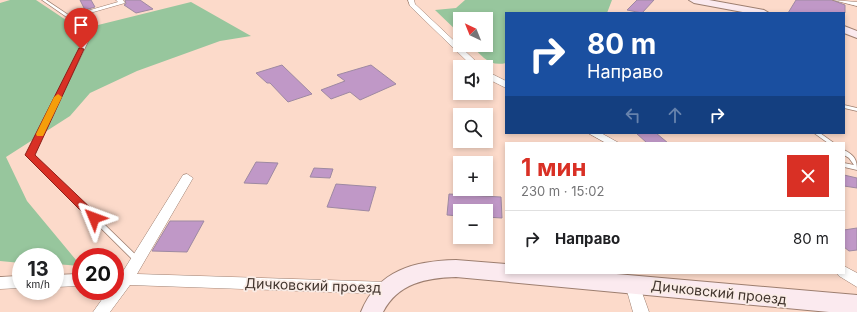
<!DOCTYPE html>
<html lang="ru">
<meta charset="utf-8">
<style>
body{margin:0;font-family:Inter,sans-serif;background:#f2f2f2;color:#202124;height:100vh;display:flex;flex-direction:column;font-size:15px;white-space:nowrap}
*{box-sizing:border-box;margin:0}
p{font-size:13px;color:#757577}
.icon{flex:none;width:22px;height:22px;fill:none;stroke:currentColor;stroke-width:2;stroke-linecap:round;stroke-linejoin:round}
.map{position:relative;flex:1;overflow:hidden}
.details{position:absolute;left:505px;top:142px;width:340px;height:132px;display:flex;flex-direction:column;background:#fff;border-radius:0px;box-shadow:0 2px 6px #0003}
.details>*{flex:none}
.banner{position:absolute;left:505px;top:12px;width:340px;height:122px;border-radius:0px;box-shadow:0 2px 6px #0003;background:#1a4fa0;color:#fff;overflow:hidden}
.needle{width:26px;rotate:317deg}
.buttons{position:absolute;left:453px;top:12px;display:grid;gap:8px}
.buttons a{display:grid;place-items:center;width:40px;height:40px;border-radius:0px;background:#fff;box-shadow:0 2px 6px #0003;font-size:20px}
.speed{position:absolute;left:12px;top:248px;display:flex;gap:8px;font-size:20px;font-weight:700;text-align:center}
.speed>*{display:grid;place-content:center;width:52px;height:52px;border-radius:50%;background:#fff;box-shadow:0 2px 6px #0003;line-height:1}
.speed small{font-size:10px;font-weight:400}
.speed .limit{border:6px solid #d22;background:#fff;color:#111}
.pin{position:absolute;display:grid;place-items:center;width:34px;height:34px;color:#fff;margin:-41px -17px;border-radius:50% 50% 50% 0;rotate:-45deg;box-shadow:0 0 4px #0007}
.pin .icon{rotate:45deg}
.me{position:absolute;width:44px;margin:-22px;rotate:314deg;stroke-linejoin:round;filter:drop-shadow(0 0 3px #0008)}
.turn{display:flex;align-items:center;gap:14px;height:84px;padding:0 16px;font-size:18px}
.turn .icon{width:52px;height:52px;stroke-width:2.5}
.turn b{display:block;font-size:28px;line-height:34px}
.lanes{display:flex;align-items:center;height:38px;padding:0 16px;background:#0003;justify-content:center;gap:20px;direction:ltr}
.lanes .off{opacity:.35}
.round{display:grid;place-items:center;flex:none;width:42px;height:42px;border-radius:0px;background:#f2f2f2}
.summary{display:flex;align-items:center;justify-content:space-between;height:68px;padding:0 16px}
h1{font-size:24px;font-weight:700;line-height:30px;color:#d93025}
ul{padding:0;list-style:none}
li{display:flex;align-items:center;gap:12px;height:56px;padding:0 16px;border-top:1px solid #e0e0e0}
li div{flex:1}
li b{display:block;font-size:15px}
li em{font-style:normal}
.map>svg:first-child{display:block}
.green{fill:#97c69d}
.building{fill:#c098c7;stroke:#9e89a2}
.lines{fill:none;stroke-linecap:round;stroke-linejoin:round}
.lane-casing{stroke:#9d7e6f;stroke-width:1.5}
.street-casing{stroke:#9d7e6f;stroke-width:1}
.secondary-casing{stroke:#9d7e6f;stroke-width:2}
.lane{fill:#fff;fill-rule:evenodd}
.street{fill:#fff;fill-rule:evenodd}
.secondary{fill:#fbeaef;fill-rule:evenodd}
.route{fill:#d93025;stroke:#8d1f18}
.slow{fill:#f59e0b}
.labels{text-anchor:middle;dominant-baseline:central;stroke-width:3.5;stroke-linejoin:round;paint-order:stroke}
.near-street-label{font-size:14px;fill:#42352e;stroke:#faece6}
</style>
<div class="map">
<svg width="857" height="312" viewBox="0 0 857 312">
<rect width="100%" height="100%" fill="#fcdaca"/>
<path class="green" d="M10 0H36L66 20 90 27 191 2 251 36 220 41 137 71 90 93 70 116 6 157 27 201 81 266 55 264V257H21V263L0 261V3Z
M465 0H612L607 13H506V63C489 67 482 56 471 45H486V19H460V34L435 10 456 8Z"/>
<path class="building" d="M80 0H91L95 7 85 10Z
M125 0H140L153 9 136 13 124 5 126 4Z
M637 0H654L642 13 627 10Z
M796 0H832L845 5V13H788Z
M282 65 312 94 288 102 270 83H267L256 73Z
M371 65 396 84 360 100 350 92 331 99 321 90 345 81 337 75Z
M636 133H656L668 143H647Z
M256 162 278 163 267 184 244 183Z
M314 168 333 169 330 178 310 177Z
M844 175 857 178V188L844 186Z
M336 184 376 187 369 211 327 207Z
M449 194 501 197 502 218 486 217V211H460V216L447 215Z
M170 221H204L187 252 152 251Z
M857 228V250L849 251 844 247V230Z"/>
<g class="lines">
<g class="lane-casing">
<path id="lane" d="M42 0H46L70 16 97 23 33 155 139 258 141 260 139 262 137 263 135 262 27 155 93 24 68 18Z
M844 105 857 108V111L844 108Z
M814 133H820L834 143H828Z
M844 150C854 155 857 159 857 170L844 167V163L854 165 849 158 844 155Z"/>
</g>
<g class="street-casing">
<path id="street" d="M116 0H123L125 3 69 19 66 17 118 2Z
M408 0H414L415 4 482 67H473L410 6Z
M833 0 857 2V6Z
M486 71 506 81V88L486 78Z
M588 133H601L619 143H606Z
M187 174 193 178 137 274 388 282 393 284 395 288 393 292 388 294 130 285 110 312H93L108 291H115V273H122L183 175Z
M844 266 857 273V287L839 276 837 273H844Z
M81 274V286L55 287V275Z
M21 276V288L0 289V277Z
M632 278 637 280 639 284 649 312H633L625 284 627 280Z"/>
</g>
<g class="secondary-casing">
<path id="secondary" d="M689 0H709L764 10 769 13H748L694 3Z
M844 26 857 31V38L844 33Z
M456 260 506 264V273H605L857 295V312H829L456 277C426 278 398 283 383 312H361C378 270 414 261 456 260Z"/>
</g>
<use href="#lane" class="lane"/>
<use href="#street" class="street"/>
<use href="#secondary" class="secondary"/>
</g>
<path class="route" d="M79 48 84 49 35 155 98 215 100 218 98 221H91L25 155Z"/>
<path class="slow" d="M58 94 62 97 44 134 43 136H37L36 134 54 97Z"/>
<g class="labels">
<g class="near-street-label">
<text transform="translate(313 285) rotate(2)">Дичковский проезд</text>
<text transform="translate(719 292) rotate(6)">Дичковский проезд</text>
</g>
</g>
</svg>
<div class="buttons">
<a><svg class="needle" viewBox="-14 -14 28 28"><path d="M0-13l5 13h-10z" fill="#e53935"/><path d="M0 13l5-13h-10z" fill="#757577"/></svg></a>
<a><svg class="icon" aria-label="sound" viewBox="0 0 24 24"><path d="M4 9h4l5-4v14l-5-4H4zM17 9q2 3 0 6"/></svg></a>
<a><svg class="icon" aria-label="search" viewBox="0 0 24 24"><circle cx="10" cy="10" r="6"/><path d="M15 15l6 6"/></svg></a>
<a>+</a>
<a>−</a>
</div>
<div class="speed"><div>13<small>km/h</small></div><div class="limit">20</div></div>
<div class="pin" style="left:81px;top:49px;background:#d93025"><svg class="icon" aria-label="arrive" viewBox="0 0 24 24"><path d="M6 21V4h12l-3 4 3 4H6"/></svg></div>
<svg class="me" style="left:94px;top:218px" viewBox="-20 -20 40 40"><path d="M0-17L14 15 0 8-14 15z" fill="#d93025" stroke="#fff" stroke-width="4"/></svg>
<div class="banner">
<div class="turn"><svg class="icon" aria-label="right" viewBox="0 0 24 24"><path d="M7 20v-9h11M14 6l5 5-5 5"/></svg><div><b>80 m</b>Направо</div></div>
<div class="lanes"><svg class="icon off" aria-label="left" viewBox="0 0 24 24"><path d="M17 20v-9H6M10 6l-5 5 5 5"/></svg><svg class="icon off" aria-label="ahead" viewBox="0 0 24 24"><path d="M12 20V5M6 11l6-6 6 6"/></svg><svg class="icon" aria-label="right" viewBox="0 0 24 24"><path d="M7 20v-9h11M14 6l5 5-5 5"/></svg></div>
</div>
<section class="details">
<div class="summary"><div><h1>1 мин</h1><p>230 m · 15:02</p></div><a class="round" style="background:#d93025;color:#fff"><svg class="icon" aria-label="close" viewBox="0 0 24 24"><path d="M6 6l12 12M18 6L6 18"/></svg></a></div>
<ul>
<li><svg class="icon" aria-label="right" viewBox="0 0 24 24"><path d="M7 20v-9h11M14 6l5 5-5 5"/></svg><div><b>Направо</b></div><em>80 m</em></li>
</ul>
</section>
</div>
